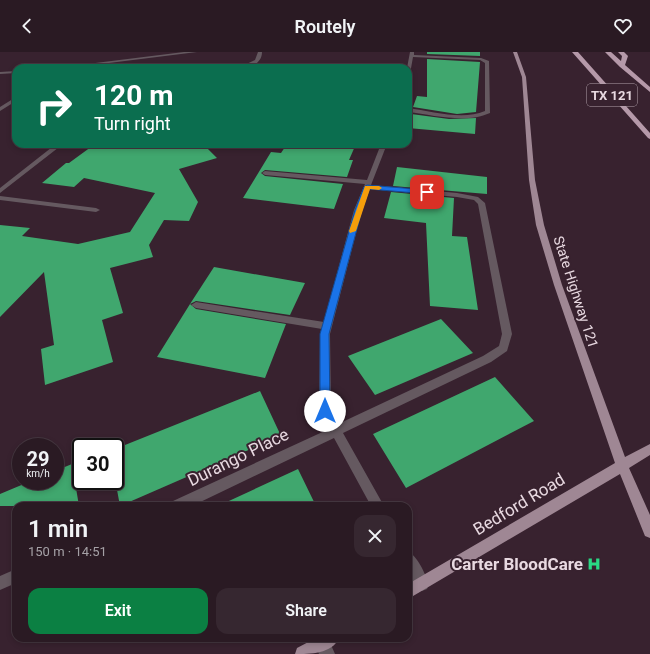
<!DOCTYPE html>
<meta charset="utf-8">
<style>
body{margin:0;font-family:Roboto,sans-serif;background:#362730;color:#f1f3f6;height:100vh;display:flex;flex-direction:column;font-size:15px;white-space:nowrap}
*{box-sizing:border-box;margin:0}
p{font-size:13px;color:#a5a1a6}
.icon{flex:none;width:22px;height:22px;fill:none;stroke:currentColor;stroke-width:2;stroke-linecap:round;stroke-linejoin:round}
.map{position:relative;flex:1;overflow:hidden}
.details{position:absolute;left:12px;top:450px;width:400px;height:140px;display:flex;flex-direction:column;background:#2a1a23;border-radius:12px;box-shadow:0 2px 6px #0003,0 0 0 1px #463841}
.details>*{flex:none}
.banner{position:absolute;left:12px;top:12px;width:400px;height:84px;border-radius:12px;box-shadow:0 2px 6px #0003,0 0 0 1px #463841;background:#0b6e4f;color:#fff;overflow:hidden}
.speed{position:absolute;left:12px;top:386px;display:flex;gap:8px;font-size:20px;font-weight:700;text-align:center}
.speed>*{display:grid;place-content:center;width:52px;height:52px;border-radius:50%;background:#2a1a23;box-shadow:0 2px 6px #0003,0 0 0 1px #463841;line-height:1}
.speed small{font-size:10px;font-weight:400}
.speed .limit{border:2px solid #111;border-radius:6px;background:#fff;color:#111}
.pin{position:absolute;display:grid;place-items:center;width:34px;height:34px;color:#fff;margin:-17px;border-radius:8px;box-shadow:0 2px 6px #0006}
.me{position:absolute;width:44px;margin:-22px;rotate:0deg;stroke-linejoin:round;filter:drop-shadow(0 0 3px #0008)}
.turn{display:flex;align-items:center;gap:14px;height:84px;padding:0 16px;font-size:18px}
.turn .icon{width:52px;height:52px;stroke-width:2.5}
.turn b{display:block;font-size:28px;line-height:34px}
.round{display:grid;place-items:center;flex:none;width:42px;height:42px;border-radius:12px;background:#362730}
.headline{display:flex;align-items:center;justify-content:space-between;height:68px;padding:0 16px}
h1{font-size:24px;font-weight:600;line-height:30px}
.primary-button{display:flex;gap:8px;margin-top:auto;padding:8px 16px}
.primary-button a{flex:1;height:46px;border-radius:12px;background:#0b8043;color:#fff;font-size:16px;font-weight:600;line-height:46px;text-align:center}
.primary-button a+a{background:#362730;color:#f1f3f6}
header{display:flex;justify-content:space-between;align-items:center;height:52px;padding:0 16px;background:#2a1a23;font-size:18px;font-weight:600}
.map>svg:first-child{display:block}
.building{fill:#40a76e}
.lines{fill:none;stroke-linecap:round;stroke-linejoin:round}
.minor{fill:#655960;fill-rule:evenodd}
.major{fill:#9f8794;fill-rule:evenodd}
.highway{fill:#b599a9;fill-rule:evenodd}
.route{fill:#1a73e8;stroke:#114b97}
.slow{fill:#f59e0b}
.labels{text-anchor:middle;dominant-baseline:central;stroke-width:4;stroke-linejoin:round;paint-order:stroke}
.shield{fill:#38222f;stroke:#b3a2ac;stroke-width:1}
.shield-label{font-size:13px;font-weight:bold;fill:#e8d9e1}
.street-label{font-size:14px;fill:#e8d9e1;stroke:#38222f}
.near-street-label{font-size:17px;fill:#e8d9e1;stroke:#38222f}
.near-poi-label{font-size:17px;font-weight:bold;fill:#e8d9e1;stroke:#38222f;text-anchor:end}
</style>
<header><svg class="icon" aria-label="back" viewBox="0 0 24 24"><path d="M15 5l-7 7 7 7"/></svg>Routely<svg class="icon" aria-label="heart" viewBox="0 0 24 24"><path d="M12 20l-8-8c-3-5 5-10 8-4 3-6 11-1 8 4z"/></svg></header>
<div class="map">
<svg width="650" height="602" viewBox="0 0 650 602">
<rect width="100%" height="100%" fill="#38222f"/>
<path class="building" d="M427 0H480V4L427 2Z
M427 7 480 10 476 60 457 62 413 55 417 44 427 45Z
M411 62 449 67 476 66 475 82 408 76Z
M95 92H203L217 106 179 117 198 150 189 169 164 168 149 193 153 205 110 216 123 261 102 268 113 310 45 333 41 297 54 293 44 220 0 265V173L30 176 22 184 78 192 130 180 155 141 84 126 74 135 42 131 66 111H69Z
M287 92H356L349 108H353L347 125 265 118 261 121 265 124 343 132 334 157 243 146 271 100 281 101Z
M397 115 487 125V142L393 134Z
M391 140 454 146 452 184 467 185 478 258 430 254 426 171 384 166Z
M214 215 305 231 290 263 196 249 190 252Z
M190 252 196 257 286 272 265 326 157 305Z
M441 267 473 301 375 343 348 304Z
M495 325 534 369 406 436 373 382Z
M260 339 281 384 120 454 115 427V397Z
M72 412 79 454H0V442L31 429H55V419Z
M298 417 316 454H218Z"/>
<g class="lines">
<path class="minor" d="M184 0H197L69 16H55Z
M258 0H262C262 13 248 16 238 16L255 8Z
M410 0H414V3L481 6 489 9 490 61C465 72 434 63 408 60V56C432 59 462 69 485 59V11L480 8 413 5 410 22 408 23 407 16Z
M16 19V21L0 22V20Z
M16 45V49L0 59V55Z
M56 92H63L0 141V136Z
M381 92H387L371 133 457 141 478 145 485 151 512 282 507 299 491 310 343 381 384 454H371L334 386 192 454H172L173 449 329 377 319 359 320 282 322 277 196 256 191 253 196 250 324 270 354 158 365 132 265 123 262 121 265 119 367 128ZM370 137 457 145 474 148 478 152 502 282 499 294 483 304 338 372 331 358 330 282 362 158Z
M0 144 96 156 100 158 96 160 0 148Z
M408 500C418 504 425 522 429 532L427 537 422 539C407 533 408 514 408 500Z
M16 517V531L0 538V524Z
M316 586H328L335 602H319L314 591Z"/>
<path class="major" d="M513 0H517L526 25 535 128 544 173 562 233 625 405 650 392V403L629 416 650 463V486L645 484 620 422 408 547V532L615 411 554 233 536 173 529 128 522 25Z
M316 586H339C332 602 310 602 295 602L297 596Z"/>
<path class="highway" d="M572 0H578L650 81V87L648 86Z
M605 0H611L621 9 622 4 618 0H624L628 4 625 13 650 35V40L620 15Z"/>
</g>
<path class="route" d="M367 133 427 138 430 140 427 142 369 137 362 158 329 282 330 359 325 364 320 359V282L355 158 364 135Z"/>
<path class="slow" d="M365 134H379L382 136 379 138 370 137 356 179 350 181 349 179Z"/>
<defs>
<g id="hospital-bare" transform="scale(1.08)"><path d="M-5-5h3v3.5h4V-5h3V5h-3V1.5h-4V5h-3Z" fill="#2ad884" stroke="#38222f" stroke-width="2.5" paint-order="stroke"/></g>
</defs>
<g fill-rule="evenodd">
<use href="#hospital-bare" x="594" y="512"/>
</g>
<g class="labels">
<rect class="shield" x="587" y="32" width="50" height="22" rx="3"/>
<g class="shield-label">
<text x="612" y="43">TX 121</text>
</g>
<g class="street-label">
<text transform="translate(576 240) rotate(72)">State Highway 121</text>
</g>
<g class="near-street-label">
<text transform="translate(238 405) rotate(-26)">Durango Place</text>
<text transform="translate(519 452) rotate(-31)">Bedford Road</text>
</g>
<g class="near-poi-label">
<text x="583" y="512">Carter BloodCare</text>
</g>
</g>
</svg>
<div class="speed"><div>29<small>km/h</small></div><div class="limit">30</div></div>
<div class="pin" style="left:427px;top:140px;background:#d93025"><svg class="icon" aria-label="arrive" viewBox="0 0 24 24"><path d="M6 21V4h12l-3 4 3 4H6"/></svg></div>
<svg class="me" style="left:325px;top:359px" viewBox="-20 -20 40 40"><circle r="19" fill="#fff"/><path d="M0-13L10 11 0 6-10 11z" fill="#1a73e8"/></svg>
<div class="banner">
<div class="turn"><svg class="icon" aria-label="right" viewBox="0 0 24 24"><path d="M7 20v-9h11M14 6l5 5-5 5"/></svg><div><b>120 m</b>Turn right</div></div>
</div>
<section class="details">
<div class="headline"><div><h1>1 min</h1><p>150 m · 14:51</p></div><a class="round"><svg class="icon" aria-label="close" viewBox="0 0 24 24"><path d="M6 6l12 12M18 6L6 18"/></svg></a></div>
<div class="primary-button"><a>Exit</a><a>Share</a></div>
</section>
</div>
